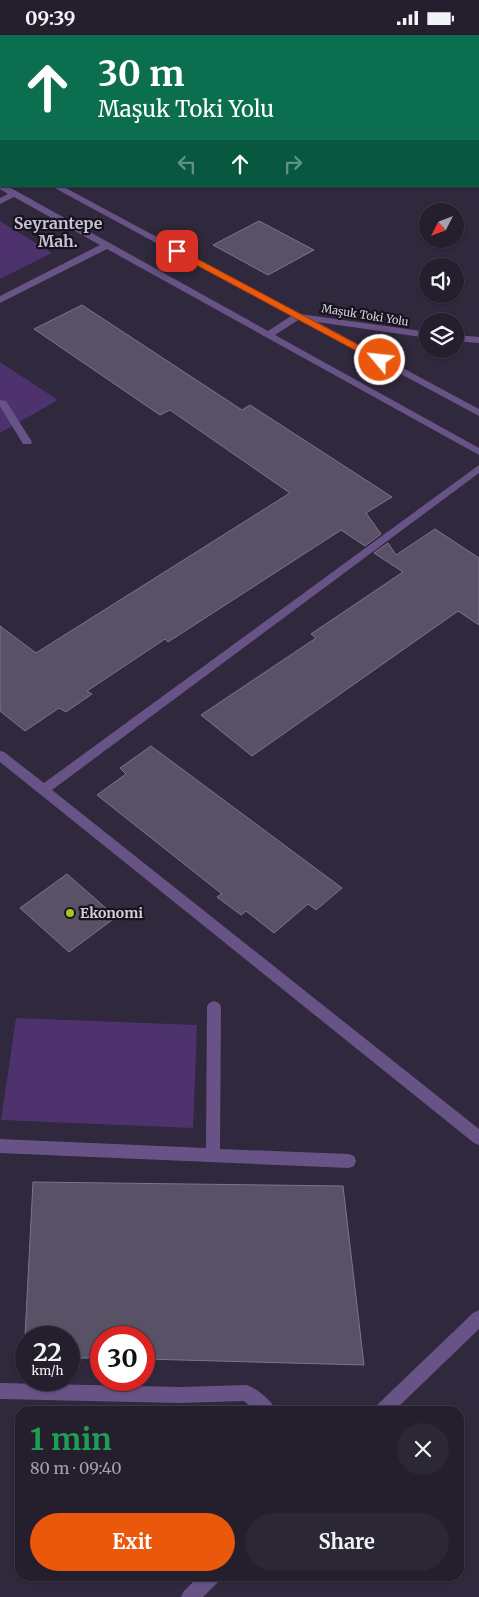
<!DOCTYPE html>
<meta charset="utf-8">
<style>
body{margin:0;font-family:Merriweather,serif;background:#2c2735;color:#f1f3f6;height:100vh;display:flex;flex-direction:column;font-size:19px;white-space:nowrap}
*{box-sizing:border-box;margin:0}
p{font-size:16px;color:#a3a2aa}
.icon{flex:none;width:28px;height:28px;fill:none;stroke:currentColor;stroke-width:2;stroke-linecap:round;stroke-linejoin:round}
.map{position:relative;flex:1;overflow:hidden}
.details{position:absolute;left:15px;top:1371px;width:449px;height:175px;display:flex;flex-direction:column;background:#241e2d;border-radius:15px;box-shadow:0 1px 4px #0004,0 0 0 1px #413c49}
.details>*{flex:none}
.top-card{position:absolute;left:0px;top:0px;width:480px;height:152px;box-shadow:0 1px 4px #0004,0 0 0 1px #413c49;background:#0b6e4f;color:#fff;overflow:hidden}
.needle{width:32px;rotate:228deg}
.buttons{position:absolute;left:419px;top:168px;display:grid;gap:10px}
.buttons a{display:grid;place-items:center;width:45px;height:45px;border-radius:50%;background:#241e2d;box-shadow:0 1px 4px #0004,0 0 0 1px #413c49;font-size:25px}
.speed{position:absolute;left:15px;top:1291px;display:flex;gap:10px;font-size:25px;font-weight:700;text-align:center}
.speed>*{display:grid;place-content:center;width:65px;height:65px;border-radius:50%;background:#241e2d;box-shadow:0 1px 4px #0004,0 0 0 1px #413c49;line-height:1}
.speed small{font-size:12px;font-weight:400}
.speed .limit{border:8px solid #d22;background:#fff;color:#111}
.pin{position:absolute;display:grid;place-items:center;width:42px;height:42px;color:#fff;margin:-21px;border-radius:10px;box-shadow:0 2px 8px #0006}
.me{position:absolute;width:55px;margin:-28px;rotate:298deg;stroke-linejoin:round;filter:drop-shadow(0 0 4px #0008)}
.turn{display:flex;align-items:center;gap:18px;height:105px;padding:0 15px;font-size:22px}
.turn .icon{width:65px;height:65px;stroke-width:2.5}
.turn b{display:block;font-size:35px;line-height:42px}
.lanes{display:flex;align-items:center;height:48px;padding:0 15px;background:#0003;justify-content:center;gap:25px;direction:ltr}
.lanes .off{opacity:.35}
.round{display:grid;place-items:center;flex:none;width:52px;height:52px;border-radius:26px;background:#2c2735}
.head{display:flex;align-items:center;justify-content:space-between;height:85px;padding:0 15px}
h1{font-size:30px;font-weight:700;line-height:38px;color:#1e9e55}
.action{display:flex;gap:10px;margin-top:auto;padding:10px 15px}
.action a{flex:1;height:58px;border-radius:30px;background:#ea580c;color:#fff;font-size:20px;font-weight:700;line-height:58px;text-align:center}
.action a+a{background:#2c2735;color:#f1f3f6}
.status{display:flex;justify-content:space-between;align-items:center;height:35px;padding:0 25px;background:#241e2d;direction:ltr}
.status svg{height:14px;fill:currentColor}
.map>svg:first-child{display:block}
.green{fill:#4d326e}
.building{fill:#595166;stroke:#7d758c}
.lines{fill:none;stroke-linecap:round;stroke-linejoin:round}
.minor{fill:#685386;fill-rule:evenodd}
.route{fill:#ea580c;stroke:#983908}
.poi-dot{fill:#a5c824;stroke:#16131c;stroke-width:2}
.labels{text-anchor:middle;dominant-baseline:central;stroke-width:4.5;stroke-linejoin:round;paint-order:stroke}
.far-street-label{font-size:11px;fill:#d4d0dd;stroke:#16131c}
.poi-label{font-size:14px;font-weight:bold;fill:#d4d0dd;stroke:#16131c;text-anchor:start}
.far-district-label{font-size:16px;font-weight:bold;fill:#c8bfd8;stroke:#16131c}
</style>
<div class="status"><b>09:39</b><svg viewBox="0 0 49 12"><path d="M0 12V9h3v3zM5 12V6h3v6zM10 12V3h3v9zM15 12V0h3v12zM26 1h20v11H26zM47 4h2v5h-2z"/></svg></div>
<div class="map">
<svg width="479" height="1562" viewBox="0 0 479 1562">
<rect width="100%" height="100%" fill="#30283c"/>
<path class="green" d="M0 186 52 218 0 244Z
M0 327 58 365 0 398Z
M16 983 197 990 193 1093 1 1085Z"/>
<path class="building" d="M259 186 314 215 268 240 213 210Z
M82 270 242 375 250 370 392 462 366 478 381 499 365 511 341 495 168 607 165 604 87 656 92 659 66 677 59 673 25 696 0 676V591L36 618 290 458 170 375 160 380 34 294Z
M435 494 479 523V590L458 576 252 721 201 680 316 603 311 599 403 537 374 518 388 508 396 520Z
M151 711 342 853 316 875 308 869 274 898 246 876 241 880 217 862 222 859 97 760 126 739 120 733Z
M67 839 116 882 69 917 20 873Z
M33 1147 343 1151 364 1330 144 1324V1302H101V1323H69V1302H26V1321H24Z"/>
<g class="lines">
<path class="minor" d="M113 0H121V1H113Z
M0 120H1V125H0Z
M0 148 1 151H7L18 157 268 296 291 281 51 151H62L300 279 428 297V303L317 287 479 374V381L304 287 303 284H300L275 300 479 413V420L107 214 0 268V261L100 210 14 162 0 169V163L8 159 0 154Z
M455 300 479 302V308L455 306Z
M0 365 6 366 32 407 31 409H23L0 371Z
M479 430V438L52 755 479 1094V1110L474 1108 0 727V716L4 717 44 748Z
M214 966 219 968 221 972 220 1114 349 1119 354 1121 356 1126 354 1131 349 1133 0 1118V1104L206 1113 207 972 209 968Z
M479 1275V1294L394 1376H375L377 1370 473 1278Z
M0 1348 180 1352 247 1350C257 1354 272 1365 276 1376H256L244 1366 180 1368 0 1364Z
M199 1541H221L218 1547 203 1562H181L184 1556Z"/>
</g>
<path class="route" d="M177 213 383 323 385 325 377 327 174 218 173 216Z"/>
<circle class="poi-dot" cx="70" cy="878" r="5"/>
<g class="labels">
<g class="far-street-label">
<text transform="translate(365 280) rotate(9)">Maşuk Toki Yolu</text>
</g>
<g class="poi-label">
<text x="80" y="878">Ekonomi</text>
</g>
<g class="far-district-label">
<text x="58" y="188">Seyrantepe<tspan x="58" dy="18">Mah.</tspan></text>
</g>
</g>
</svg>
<div class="buttons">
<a><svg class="needle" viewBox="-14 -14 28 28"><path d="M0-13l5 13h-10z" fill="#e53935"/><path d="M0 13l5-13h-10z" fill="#a3a2aa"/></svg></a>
<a><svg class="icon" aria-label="sound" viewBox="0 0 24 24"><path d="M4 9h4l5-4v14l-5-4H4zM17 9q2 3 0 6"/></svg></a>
<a><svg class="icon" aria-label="layers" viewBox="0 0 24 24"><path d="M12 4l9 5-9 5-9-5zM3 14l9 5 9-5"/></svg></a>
</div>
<div class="speed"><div>22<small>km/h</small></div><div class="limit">30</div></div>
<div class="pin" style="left:177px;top:216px;background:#d93025"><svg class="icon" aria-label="arrive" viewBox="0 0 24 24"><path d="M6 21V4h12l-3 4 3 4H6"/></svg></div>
<svg class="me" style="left:380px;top:325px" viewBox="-20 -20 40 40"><circle r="17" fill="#ea580c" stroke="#fff" stroke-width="3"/><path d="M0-11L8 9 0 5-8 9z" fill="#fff"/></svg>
<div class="top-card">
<div class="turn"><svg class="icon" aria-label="ahead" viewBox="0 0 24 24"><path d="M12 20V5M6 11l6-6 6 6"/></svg><div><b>30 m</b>Maşuk Toki Yolu</div></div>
<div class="lanes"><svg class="icon off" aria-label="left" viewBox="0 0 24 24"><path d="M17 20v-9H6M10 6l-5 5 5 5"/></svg><svg class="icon" aria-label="ahead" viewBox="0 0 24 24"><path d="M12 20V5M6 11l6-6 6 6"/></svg><svg class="icon off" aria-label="right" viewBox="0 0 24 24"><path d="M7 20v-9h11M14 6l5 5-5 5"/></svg></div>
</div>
<section class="details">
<div class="head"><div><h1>1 min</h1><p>80 m · 09:40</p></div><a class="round"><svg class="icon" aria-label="close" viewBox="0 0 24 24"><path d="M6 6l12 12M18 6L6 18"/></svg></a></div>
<div class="action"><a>Exit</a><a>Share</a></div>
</section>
</div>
